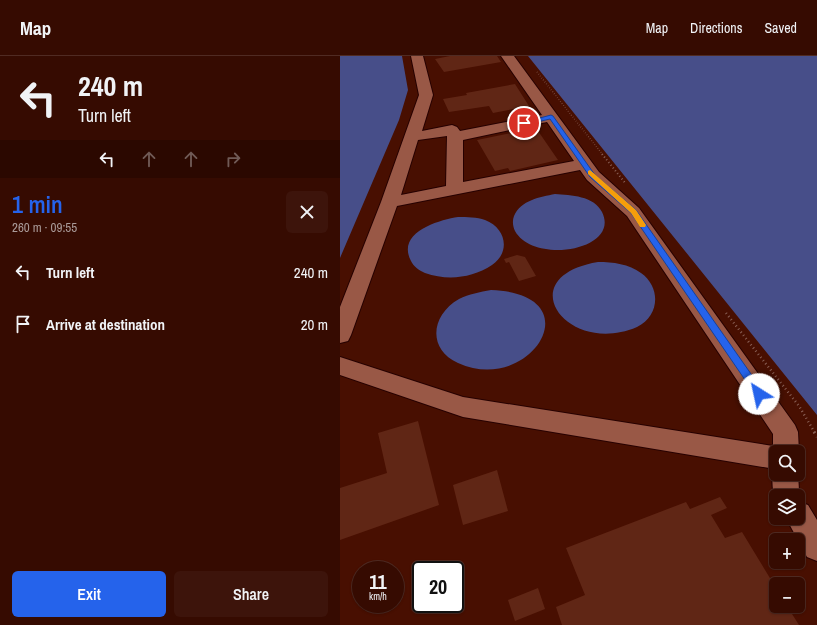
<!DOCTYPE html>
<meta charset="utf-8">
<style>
body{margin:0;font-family:"Archivo Narrow",sans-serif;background:#3d140b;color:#f1f3f6;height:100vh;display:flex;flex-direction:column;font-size:15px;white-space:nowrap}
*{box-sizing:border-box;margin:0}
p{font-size:13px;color:#aa9b99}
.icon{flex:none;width:22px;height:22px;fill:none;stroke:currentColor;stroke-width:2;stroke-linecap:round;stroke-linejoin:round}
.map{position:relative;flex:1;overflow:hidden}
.sheet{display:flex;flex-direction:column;background:#360b01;width:340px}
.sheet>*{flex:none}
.hud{background:#360b01;color:#f1f3f6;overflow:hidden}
.fabs{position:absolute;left:429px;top:389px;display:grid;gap:8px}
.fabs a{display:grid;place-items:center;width:36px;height:36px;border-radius:6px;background:#360b01;box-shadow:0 1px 3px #0004,0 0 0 1px #502b23;font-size:20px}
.speed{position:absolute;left:12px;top:505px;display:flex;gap:8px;font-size:20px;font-weight:700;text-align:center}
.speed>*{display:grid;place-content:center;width:52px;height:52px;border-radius:50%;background:#360b01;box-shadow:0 1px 3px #0004,0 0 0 1px #502b23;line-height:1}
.speed small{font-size:10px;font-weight:400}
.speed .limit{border:2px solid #111;border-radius:6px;background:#fff;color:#111}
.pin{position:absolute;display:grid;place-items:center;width:34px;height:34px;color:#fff;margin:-17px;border:2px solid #fff;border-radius:50%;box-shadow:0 1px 4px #0007}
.me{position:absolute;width:44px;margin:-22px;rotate:325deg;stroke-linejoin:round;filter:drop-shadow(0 0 3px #0008)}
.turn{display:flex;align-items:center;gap:14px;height:84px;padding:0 12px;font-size:18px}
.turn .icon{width:52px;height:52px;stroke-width:2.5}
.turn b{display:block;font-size:28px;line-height:34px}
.lanes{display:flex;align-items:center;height:38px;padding:0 12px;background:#0003;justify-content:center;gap:20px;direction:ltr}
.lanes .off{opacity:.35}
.round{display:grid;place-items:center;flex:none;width:42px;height:42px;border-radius:6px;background:#3d140b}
.head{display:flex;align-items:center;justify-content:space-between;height:68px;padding:0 12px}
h1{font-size:24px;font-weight:600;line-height:30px;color:#2563eb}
.button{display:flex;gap:8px;margin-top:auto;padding:8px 12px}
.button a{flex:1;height:46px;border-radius:6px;background:#2563eb;color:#fff;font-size:16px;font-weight:600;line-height:46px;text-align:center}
.button a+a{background:#3d140b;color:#f1f3f6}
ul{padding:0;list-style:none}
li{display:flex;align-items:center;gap:12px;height:52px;padding:0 12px}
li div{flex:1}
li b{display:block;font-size:15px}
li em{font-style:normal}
header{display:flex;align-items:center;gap:24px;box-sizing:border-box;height:56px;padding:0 20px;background:#360b01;border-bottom:1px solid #502b23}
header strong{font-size:19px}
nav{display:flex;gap:22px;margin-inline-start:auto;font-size:14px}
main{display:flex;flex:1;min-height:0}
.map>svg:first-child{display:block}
.water{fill:#474e89}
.building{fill:#602615}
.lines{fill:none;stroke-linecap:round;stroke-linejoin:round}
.minor-casing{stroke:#260000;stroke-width:2}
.path-far3{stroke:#895f55;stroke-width:1.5;stroke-dasharray:0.5 2;stroke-linecap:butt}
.path-far2{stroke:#895f55;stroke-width:2;stroke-dasharray:1 2.5;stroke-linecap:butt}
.path-far1{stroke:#895f55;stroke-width:2.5;stroke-dasharray:1 3;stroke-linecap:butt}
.path{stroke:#895f55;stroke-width:3;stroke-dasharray:1.5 4;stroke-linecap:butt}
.minor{fill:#995846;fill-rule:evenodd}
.route{fill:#2563eb;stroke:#184099}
.slow{fill:#f59e0b}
</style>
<header>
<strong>Map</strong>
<nav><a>Map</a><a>Directions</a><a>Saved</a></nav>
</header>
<main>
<section class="sheet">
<div class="hud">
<div class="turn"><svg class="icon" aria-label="left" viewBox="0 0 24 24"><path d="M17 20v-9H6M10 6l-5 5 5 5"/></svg><div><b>240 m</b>Turn left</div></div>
<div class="lanes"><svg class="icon" aria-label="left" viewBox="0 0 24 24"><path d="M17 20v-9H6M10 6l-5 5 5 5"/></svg><svg class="icon off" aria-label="ahead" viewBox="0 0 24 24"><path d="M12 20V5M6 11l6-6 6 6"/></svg><svg class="icon off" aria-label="ahead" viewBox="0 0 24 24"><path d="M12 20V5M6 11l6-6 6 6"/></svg><svg class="icon off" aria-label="right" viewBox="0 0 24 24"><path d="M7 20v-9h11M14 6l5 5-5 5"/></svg></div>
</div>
<div class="head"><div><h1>1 min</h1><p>260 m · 09:55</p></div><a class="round"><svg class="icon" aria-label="close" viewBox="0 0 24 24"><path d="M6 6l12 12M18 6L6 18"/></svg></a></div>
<ul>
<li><svg class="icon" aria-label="left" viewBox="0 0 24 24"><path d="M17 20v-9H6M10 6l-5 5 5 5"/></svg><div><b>Turn left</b></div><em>240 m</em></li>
<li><svg class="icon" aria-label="arrive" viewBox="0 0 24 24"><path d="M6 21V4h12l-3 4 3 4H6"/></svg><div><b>Arrive at destination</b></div><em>20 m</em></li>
</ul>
<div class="button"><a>Exit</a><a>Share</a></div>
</section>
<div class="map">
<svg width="477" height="569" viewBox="0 0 477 569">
<rect width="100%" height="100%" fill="#480f01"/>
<path class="water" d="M0 0H62L68 34 59 64 0 202Z
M188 0H477V359Z
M215 138C231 139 254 140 262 156 281 194 194 209 175 175 173 171 172 165 174 160 181 144 200 141 215 138Z
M118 161C127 161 137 161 145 164 166 172 171 196 152 209 132 222 108 225 85 217 80 215 73 210 71 205 56 177 98 164 118 161Z
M258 206C273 206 289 208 301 217 321 231 320 260 297 271 227 301 169 221 258 206Z
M151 234C255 238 190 340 118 307 87 293 91 259 119 243 129 238 140 236 151 234Z"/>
<path class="building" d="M110 0H157L161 6 104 16 95 3Z
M175 28 189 50 153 57 149 50 109 56 103 43 127 39 126 37Z
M196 72 218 104 170 115 168 112 155 115 137 84Z
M177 199 185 201 196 220 179 225 169 206 166 207 164 203Z
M78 365 99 449 0 484V432L47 417 38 377Z
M157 414 168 455 123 469 113 429Z
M380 441 387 452 371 459 385 482 402 476 436 532V550H447L459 569H222L216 551 245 539 226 492 346 446 350 453Z
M198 532 205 553 175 565 168 544Z"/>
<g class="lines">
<g class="minor-casing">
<path id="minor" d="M71 0H83L93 39 82 75 112 69 117 71 120 75 202 59 161 0H174L259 116 299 152 455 369 458 376 459 396 458 398V396H436V418H458V416L459 435 462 440 459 446 468 449 477 464V505L467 501 446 462H458V440H436V444C432 434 431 423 435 413L123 361 0 319V301L123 341 433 390V378L287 160 247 124 240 114 57 150 11 279 8 285 0 287V251L41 146 79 39ZM207 66 234 105 123 126V84ZM107 80 106 130 61 139 78 84Z"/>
</g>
<path class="path-far3" d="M197 16 263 99"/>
<path class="path-far2" d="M262 98 286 128"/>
<path class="path-far1" d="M386 257 459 350 475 377"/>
<path class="path" d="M474 376 477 381"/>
<use href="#minor" class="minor"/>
</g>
<path class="route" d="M211 59 213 60 255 119 296 154 423 335 424 338 423 340H416L291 157 250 121 210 63 184 69 181 67Z"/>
<path class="slow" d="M250 114 296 154 306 169 305 171H300L291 157 248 118V115Z"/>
</svg>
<div class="fabs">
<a><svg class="icon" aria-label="search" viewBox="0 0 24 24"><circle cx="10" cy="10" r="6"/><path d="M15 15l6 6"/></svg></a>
<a><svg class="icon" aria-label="layers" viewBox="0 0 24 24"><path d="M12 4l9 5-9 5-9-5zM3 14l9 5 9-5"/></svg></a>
<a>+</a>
<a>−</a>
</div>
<div class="speed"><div>11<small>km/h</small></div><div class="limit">20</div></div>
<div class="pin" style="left:184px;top:67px;background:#d93025"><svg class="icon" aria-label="arrive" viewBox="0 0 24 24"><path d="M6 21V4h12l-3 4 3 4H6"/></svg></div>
<svg class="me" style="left:419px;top:338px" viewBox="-20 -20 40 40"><circle r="19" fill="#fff"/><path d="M0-13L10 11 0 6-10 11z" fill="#2563eb"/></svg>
</div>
</main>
